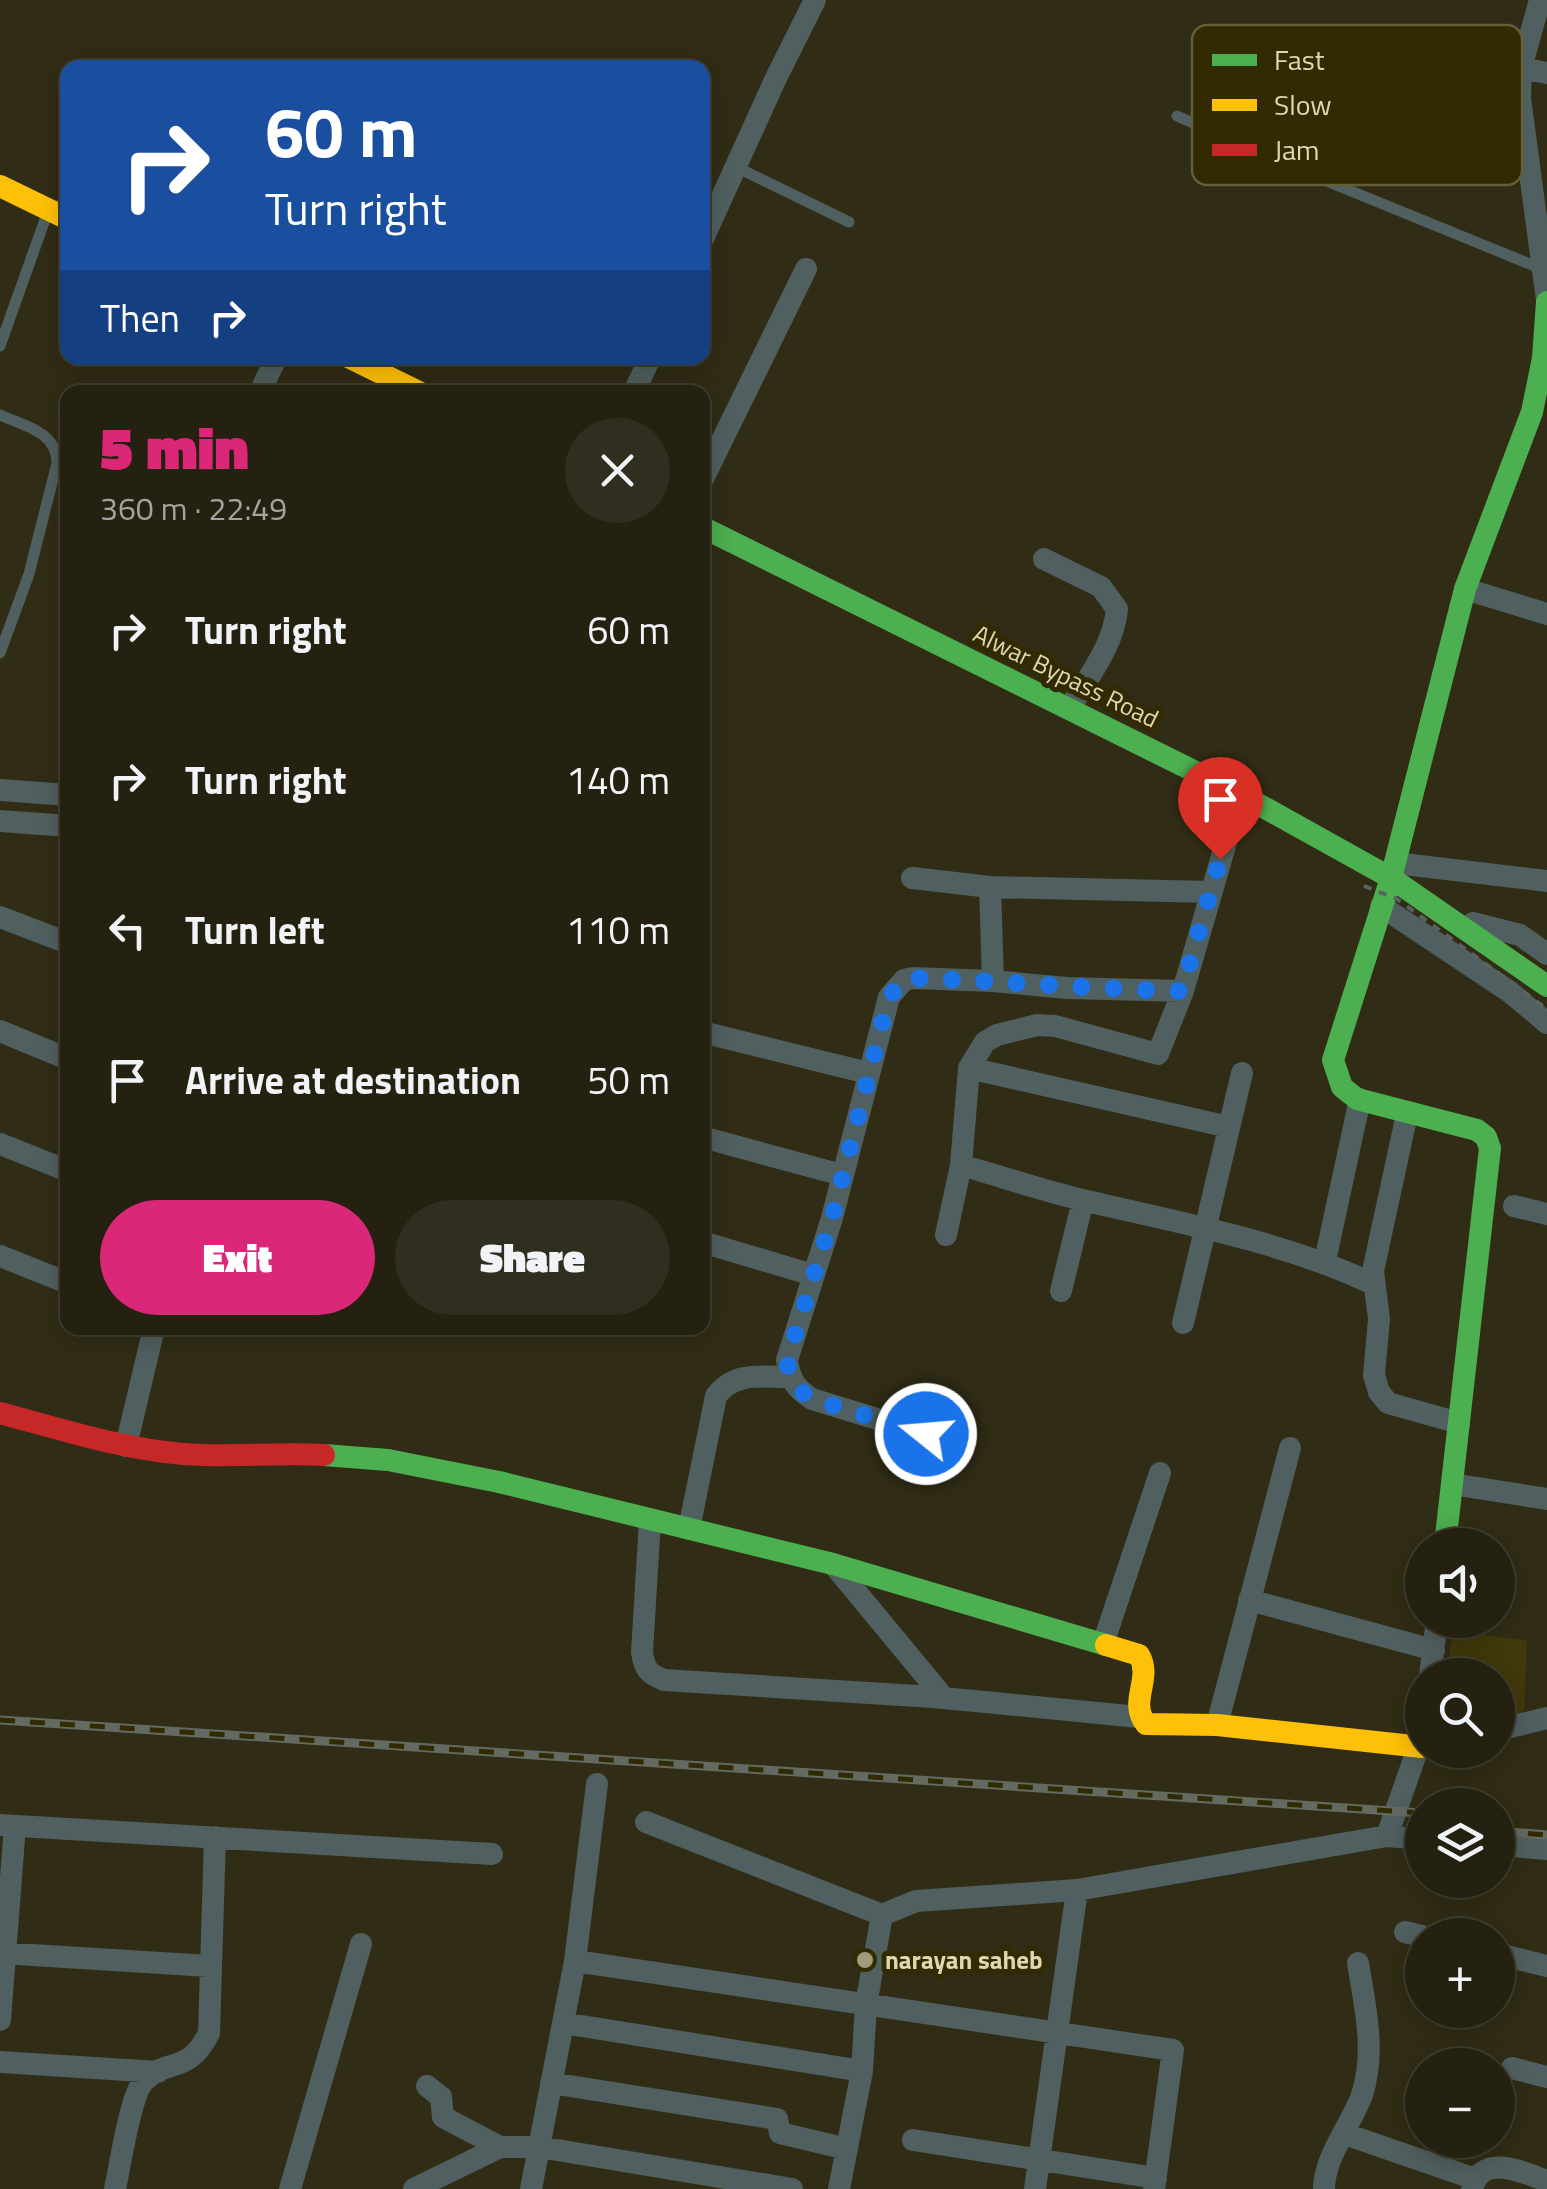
<!DOCTYPE html>
<meta charset="utf-8">
<style>
body{margin:0;font-family:"Titillium Web",sans-serif;background:#302e1e;color:#f1f3f6;height:100vh;display:flex;flex-direction:column;font-size:38px;white-space:nowrap}
*{box-sizing:border-box;margin:0}
p{font-size:32px;color:#a3a39f}
.icon{flex:none;width:55px;height:55px;fill:none;stroke:currentColor;stroke-width:2;stroke-linecap:round;stroke-linejoin:round}
.map{position:relative;flex:1;overflow:hidden}
.panel{position:absolute;left:60px;top:385px;width:650px;height:950px;display:flex;flex-direction:column;background:#242110;border-radius:20px;box-shadow:0 5px 25px #0003,0 0 0 2px #413e30}
.panel>*{flex:none}
.hud{position:absolute;left:60px;top:60px;width:650px;height:305px;border-radius:20px;box-shadow:0 5px 25px #0003,0 0 0 2px #413e30;background:#1a4fa0;color:#fff;overflow:hidden}
.fabs{position:absolute;left:1405px;top:1528px;display:grid;gap:20px}
.fabs a{display:grid;place-items:center;width:110px;height:110px;border-radius:50%;background:#242110;box-shadow:0 5px 25px #0003,0 0 0 2px #413e30;font-size:50px}
.pin{position:absolute;display:grid;place-items:center;width:85px;height:85px;color:#fff;margin:-102px -42px;border-radius:50% 50% 50% 0;rotate:-45deg;box-shadow:0 0 10px #0007}
.pin .icon{rotate:45deg}
.me{position:absolute;width:110px;margin:-55px;rotate:287deg;stroke-linejoin:round;filter:drop-shadow(0 0 8px #0008)}
.turn{display:flex;align-items:center;gap:35px;height:210px;padding:0 40px;font-size:45px}
.turn .icon{width:130px;height:130px;stroke-width:2.5}
.turn b{display:block;font-size:70px;line-height:85px}
.then{display:flex;align-items:center;height:95px;padding:0 40px;background:#0003;gap:20px;font-size:38px}
.round{display:grid;place-items:center;flex:none;width:105px;height:105px;border-radius:52px;background:#302e1e}
.overview{display:flex;align-items:center;justify-content:space-between;height:170px;padding:0 40px}
h1{font-size:60px;font-weight:800;line-height:75px;color:#db2777}
.action{display:flex;gap:20px;margin-top:auto;padding:20px 40px}
.action a{flex:1;height:115px;border-radius:60px;background:#db2777;color:#fff;font-size:40px;font-weight:800;line-height:115px;text-align:center}
.action a+a{background:#302e1e;color:#f1f3f6}
ul{padding:0;list-style:none}
li{display:flex;align-items:center;gap:30px;height:150px;padding:0 40px}
li div{flex:1}
li b{display:block;font-size:38px}
li em{font-style:normal}
.map>svg:first-child{display:block}
.built{fill:#41390b}
.lines{fill:none;stroke-linecap:round;stroke-linejoin:round}
.lane{stroke:#505f5f;stroke-width:11}
.street{stroke:#505f5f;stroke-width:22}
.fast{stroke:#4caf50;stroke-width:22}
.slow{stroke:#ffc107;stroke-width:22}
.jam{stroke:#c62828;stroke-width:22}
.rail-casing{stroke:#636a62;stroke-width:9}
.rail{stroke:#322a00;stroke-width:5;stroke-dasharray:15;stroke-linecap:butt}
.path-bridge{stroke:#5a645f;stroke-width:4;stroke-dasharray:8 8;stroke-linecap:butt}
.route{stroke:#1a73e8;stroke-width:18;stroke-dasharray:0 32.4}
.poi-dot{fill:#a19b7a;stroke:#322a00;stroke-width:4}
.labels{text-anchor:middle;dominant-baseline:central;stroke-width:10;stroke-linejoin:round;paint-order:stroke}
.street-label{font-size:25px;fill:#ded7b1;stroke:#322a00}
.poi-label{font-size:25px;font-weight:bold;fill:#ded7b1;stroke:#322a00;text-anchor:start}
.key{fill:#322a00;stroke:#665e35;stroke-width:2.5}
.key-label{font-size:28px;fill:#ded7b1}
</style>
<div class="map">
<svg width="1547" height="2189" viewBox="0 0 1547 2189">
<rect width="100%" height="100%" fill="#302c15"/>
<path class="built" d="M1453 1632 1527 1640 1524 1717 1498 1722V1675H1446Z"/>
<g class="lines">
<path class="lane" d="M1177 116 1324 180 1542 269
M736 167 849 222
M0 346 47 214
M0 415C25 426 57 432 57 463L29 574 0 653"/>
<path class="street" d="M1540 0 1521 68 1520 98 1547 300
M1521 68 1547 73
M702 241 776 78 815 0
M260 392 276 358
M634 392 650 358
M702 481 806 269
M1044 559 1101 587 1117 609C1114 645 1088 677 1070 708
M1465 589 1547 614
M0 790 68 795
M0 821 68 826
M1395 863 1547 881
M912 878 990 887 1210 892
M1381 906 1510 992 1547 1023
M0 917 68 943
M1473 923 1520 935 1547 954
M993 981 1067 988 1183 991
M0 1031 68 1059
M702 1032 868 1073
M969 1068 1229 1127
M1407 1114 1373 1271 1379 1319 1374 1375 1379 1392 1388 1403 1459 1423
M702 1137 842 1175
M0 1144 68 1171
M961 1165C1003 1177 1044 1191 1087 1201 1184 1224 1282 1241 1373 1284
M1514 1206 1547 1214
M946 1235 961 1165 969 1068 985 1042 997 1035 1037 1025 1055 1026 1158 1054 1183 991 1240 794
M702 1242 813 1275
M0 1256 68 1283
M1325 1261 1360 1099
M1061 1291 1083 1200
M1183 1323 1242 1073
M926 1434 812 1399C795 1388 790 1380 787 1360L832 1218 889 997 904 980 913 978 993 981 990 887
M126 1446 154 1328
M1452 1484 1547 1499
M650 1520 642 1652C644 1669 649 1674 664 1680L933 1697 1139 1717
M689 1529 716 1396C735 1371 761 1377 790 1377
M833 1564 944 1698
M1249 1600 1434 1650
M1103 1644 1160 1473
M1430 1675 1437 1620
M1217 1725 1290 1448
M1498 1730 1547 1718
M646 1822 882 1915
M0 1825 492 1854
M1387 1836 1418 1748 1422 1720
M1498 1845 1547 1849
M1405 1932 1422 1936
M0 1953 209 1966
M1498 1954 1547 1966
M575 1961 1173 2050 1154 2189
M0 2020 15 1826
M563 2023 862 2071
M0 2062 158 2072
M1512 2068 1547 2077
M551 2083 777 2119 780 2133 847 2149
M427 2086 441 2097 443 2117 500 2147
M1345 2134 1475 2179
M913 2140 1156 2178
M115 2189C120 2167 130 2097 143 2082 167 2056 187 2077 209 2033L215 1837
M290 2189 361 1944
M414 2189 500 2147H539L792 2189
M531 2189 575 1961 597 1784
M839 2189 862 2071 866 2005 882 1915 916 1901 1077 1890 1387 1836 1422 1839
M1035 2189 1077 1890
M1324 2189C1324 2157 1351 2125 1362 2095 1376 2051 1365 2007 1358 1963
M1472 2189C1482 2152 1522 2172 1547 2181"/>
<path class="fast" d="M702 527 1240 794 1391 878 1547 986
M324 1455 388 1460 499 1482 833 1564 1106 1645
M1445 1545 1490 1148 1486 1137 1477 1130 1357 1099 1342 1087 1333 1060 1391 878 1465 589 1532 412 1543 358 1547 302"/>
<path class="slow" d="M0 186 68 219
M350 358 419 392
M1106 1645 1139 1655C1153 1679 1128 1701 1146 1724L1217 1725 1422 1747"/>
<path class="jam" d="M0 1413C60 1429 122 1449 183 1454 231 1458 277 1452 324 1455"/>
<g class="rail-casing">
<path id="rail" d="M0 1720 1422 1813
M1498 1831 1547 1835"/>
</g>
<use href="#rail" class="rail"/>
<path class="path-bridge" d="M1364 886 1397 899 1547 1009"/>
</g>
<g class="lines">
<path class="route" d="M926 1434 812 1399C795 1388 790 1380 787 1360L832 1218 889 997 904 980 913 978C1003 981 1092 989 1182 991L1220 859"/>
</g>
<circle class="poi-dot" cx="865" cy="1960" r="10"/>
<g class="labels">
<g class="street-label">
<text transform="translate(1066 676) rotate(26)">Alwar Bypass Road</text>
</g>
<g class="poi-label">
<text x="885" y="1960">narayan saheb</text>
</g>
</g>
<rect x="1192" y="25" width="330" height="160" rx="15" class="key"/>
<rect x="1212" y="54" width="45" height="12" fill="#4caf50"/>
<rect x="1212" y="99" width="45" height="12" fill="#ffc107"/>
<rect x="1212" y="144" width="45" height="12" fill="#c62828"/>
<g class="key-label">
<text x="1274" y="70">Fast</text>
<text x="1274" y="115">Slow</text>
<text x="1274" y="160">Jam</text>
</g>
</svg>
<div class="fabs">
<a><svg class="icon" aria-label="sound" viewBox="0 0 24 24"><path d="M4 9h4l5-4v14l-5-4H4zM17 9q2 3 0 6"/></svg></a>
<a><svg class="icon" aria-label="search" viewBox="0 0 24 24"><circle cx="10" cy="10" r="6"/><path d="M15 15l6 6"/></svg></a>
<a><svg class="icon" aria-label="layers" viewBox="0 0 24 24"><path d="M12 4l9 5-9 5-9-5zM3 14l9 5 9-5"/></svg></a>
<a>+</a>
<a>−</a>
</div>
<div class="pin" style="left:1220px;top:859px;background:#d93025"><svg class="icon" aria-label="arrive" viewBox="0 0 24 24"><path d="M6 21V4h12l-3 4 3 4H6"/></svg></div>
<svg class="me" style="left:926px;top:1434px" viewBox="-20 -20 40 40"><circle r="17" fill="#1a73e8" stroke="#fff" stroke-width="3"/><path d="M0-11L8 9 0 5-8 9z" fill="#fff"/></svg>
<div class="hud">
<div class="turn"><svg class="icon" aria-label="right" viewBox="0 0 24 24"><path d="M7 20v-9h11M14 6l5 5-5 5"/></svg><div><b>60 m</b>Turn right</div></div>
<div class="then">Then<svg class="icon" aria-label="right" viewBox="0 0 24 24"><path d="M7 20v-9h11M14 6l5 5-5 5"/></svg></div>
</div>
<section class="panel">
<div class="overview"><div><h1>5 min</h1><p>360 m · 22:49</p></div><a class="round"><svg class="icon" aria-label="close" viewBox="0 0 24 24"><path d="M6 6l12 12M18 6L6 18"/></svg></a></div>
<ul>
<li><svg class="icon" aria-label="right" viewBox="0 0 24 24"><path d="M7 20v-9h11M14 6l5 5-5 5"/></svg><div><b>Turn right</b></div><em>60 m</em></li>
<li><svg class="icon" aria-label="right" viewBox="0 0 24 24"><path d="M7 20v-9h11M14 6l5 5-5 5"/></svg><div><b>Turn right</b></div><em>140 m</em></li>
<li><svg class="icon" aria-label="left" viewBox="0 0 24 24"><path d="M17 20v-9H6M10 6l-5 5 5 5"/></svg><div><b>Turn left</b></div><em>110 m</em></li>
<li><svg class="icon" aria-label="arrive" viewBox="0 0 24 24"><path d="M6 21V4h12l-3 4 3 4H6"/></svg><div><b>Arrive at destination</b></div><em>50 m</em></li>
</ul>
<div class="action"><a>Exit</a><a>Share</a></div>
</section>
</div>
